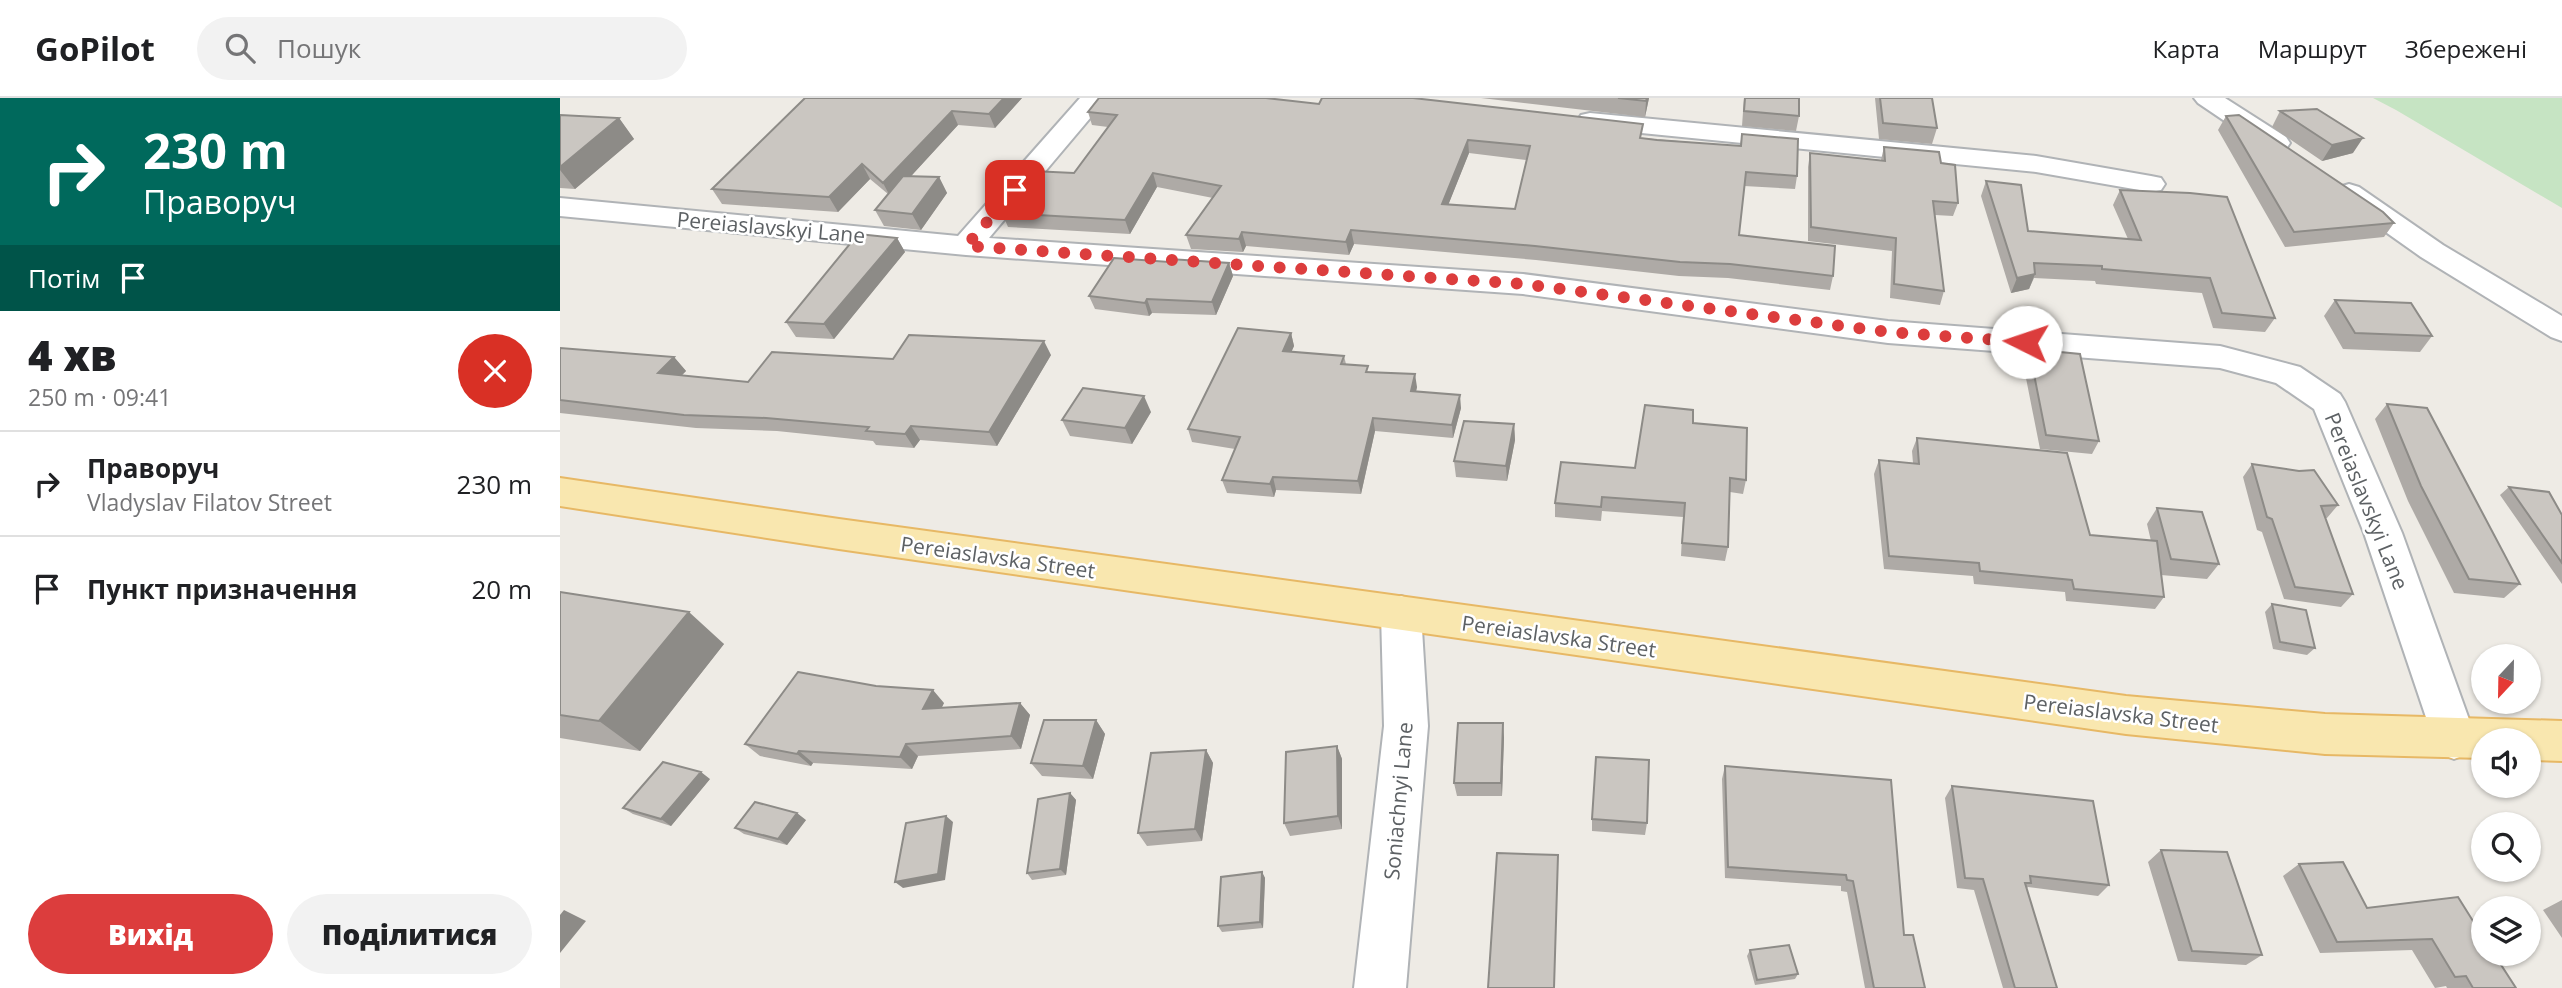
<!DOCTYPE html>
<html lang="uk">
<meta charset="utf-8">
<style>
body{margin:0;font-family:"Open Sans",sans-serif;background:#f2f2f2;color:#202124;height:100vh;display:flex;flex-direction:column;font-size:26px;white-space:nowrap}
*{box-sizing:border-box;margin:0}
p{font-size:23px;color:#757577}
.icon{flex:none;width:38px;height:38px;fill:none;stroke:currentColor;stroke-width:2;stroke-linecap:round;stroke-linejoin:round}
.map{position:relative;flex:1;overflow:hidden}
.side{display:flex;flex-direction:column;background:#fff;width:560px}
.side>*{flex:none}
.guide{background:#00695c;color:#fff;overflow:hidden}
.needle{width:46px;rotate:202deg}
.fabs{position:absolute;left:1911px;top:546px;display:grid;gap:14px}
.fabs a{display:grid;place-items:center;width:70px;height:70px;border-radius:50%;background:#fff;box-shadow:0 2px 5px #0004;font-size:35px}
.pin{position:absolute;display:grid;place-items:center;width:60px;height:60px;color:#fff;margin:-30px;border-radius:14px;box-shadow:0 4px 10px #0006}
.me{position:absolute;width:77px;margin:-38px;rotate:274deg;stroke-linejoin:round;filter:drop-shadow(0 0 5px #0008)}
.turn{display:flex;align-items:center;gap:24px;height:147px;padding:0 28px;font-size:32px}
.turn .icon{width:91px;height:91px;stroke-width:2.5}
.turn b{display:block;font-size:49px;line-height:60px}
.then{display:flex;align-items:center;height:66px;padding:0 28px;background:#0003;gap:14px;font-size:26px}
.round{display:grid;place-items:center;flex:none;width:74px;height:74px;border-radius:37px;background:#f2f2f2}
.headline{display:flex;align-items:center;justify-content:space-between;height:119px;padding:0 28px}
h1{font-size:42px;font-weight:800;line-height:52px}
.action{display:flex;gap:14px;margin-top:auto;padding:14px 28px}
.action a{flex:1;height:80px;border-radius:42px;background:#dc3d3d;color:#fff;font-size:28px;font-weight:800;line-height:80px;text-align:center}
.action a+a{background:#f2f2f2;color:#202124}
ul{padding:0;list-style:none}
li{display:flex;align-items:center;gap:21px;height:105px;padding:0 28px;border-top:2px solid #e0e0e0}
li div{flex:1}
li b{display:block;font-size:26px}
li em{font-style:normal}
header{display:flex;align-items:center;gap:42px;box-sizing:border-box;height:98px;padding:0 35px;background:#fff;border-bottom:2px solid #e0e0e0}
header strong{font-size:33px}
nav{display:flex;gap:38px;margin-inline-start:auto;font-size:24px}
.search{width:490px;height:63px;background:#f2f2f2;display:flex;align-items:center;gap:18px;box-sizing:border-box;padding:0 24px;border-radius:38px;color:#757577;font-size:26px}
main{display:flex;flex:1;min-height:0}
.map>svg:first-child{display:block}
.green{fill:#c6e4c3}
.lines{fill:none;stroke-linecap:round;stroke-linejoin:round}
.minor-casing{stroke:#b0b3b6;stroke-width:4}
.major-casing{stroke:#e7b865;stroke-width:4}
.minor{fill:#fff;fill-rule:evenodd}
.major{fill:#f9e7af;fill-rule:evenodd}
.wall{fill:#aeaaa6;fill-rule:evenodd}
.shaded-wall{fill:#8d8b87}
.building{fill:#cac6c1;stroke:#8d8b87;stroke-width:2;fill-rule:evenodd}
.route{stroke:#dc3d3d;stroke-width:12;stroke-dasharray:0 21.6}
.labels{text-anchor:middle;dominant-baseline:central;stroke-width:5;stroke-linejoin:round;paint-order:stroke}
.street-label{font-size:21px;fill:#5d6164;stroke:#fff}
</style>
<header>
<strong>GoPilot</strong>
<div class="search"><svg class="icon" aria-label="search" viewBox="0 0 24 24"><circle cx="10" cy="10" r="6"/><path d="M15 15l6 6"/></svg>Пошук</div>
<nav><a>Карта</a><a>Маршрут</a><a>Збережені</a></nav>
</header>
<main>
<section class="side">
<div class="guide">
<div class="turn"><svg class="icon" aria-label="right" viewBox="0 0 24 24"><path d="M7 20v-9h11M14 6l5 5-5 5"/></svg><div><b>230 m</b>Праворуч</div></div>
<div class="then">Потім<svg class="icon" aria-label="arrive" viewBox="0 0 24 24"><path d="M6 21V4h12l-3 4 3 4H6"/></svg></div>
</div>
<div class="headline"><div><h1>4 хв</h1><p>250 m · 09:41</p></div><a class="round" style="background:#d93025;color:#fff"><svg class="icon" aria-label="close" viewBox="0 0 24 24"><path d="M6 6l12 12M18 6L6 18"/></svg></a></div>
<ul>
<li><svg class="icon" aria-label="right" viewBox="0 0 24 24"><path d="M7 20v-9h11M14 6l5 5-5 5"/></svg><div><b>Праворуч</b><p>Vladyslav Filatov Street</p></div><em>230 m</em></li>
<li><svg class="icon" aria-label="arrive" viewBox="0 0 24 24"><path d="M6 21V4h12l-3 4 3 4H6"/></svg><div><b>Пункт призначення</b></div><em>20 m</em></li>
</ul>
<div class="action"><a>Вихід</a><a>Поділитися</a></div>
</section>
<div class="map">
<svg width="2002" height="890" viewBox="0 0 2002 890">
<rect width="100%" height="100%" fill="#eeebe5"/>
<path class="green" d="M1813 0H2002V110L1836 12Z"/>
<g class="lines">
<g class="minor-casing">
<path id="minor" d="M520 0H547L429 140 963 176 1328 223 1660 248 1740 269 1780 296 1785 304 1842 435 1916 641 1910 655 1894 661 1878 655 1804 435 1754 311 1716 285 1660 270 1328 245 963 196 406 157 0 118V100L398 138Z
M1634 0H1665L1726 39 1730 45 1726 51 1716 53 1706 51 1638 5Z
M1030 15 1476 58 1591 78 1601 80 1605 86 1601 92 1591 94 1476 74 1021 29 1017 23 1021 17Z
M1789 86 1799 89 1883 147 2002 218V243L1991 239 1861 159 1779 101 1775 95 1779 89Z
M841 498 855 503 861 515 868 628 846 890H794L824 628 821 515 827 503Z"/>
</g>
<g class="major-casing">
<path id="major" d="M0 380 279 421 1566 598 1765 616 2002 623V663L1969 662V642H1923V660L1765 656 1566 636 279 451 0 408Z"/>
</g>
<use href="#minor" class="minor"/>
<use href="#major" class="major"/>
</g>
<path class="wall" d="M245 0H462L435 30 398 27 351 78 379 79 387 95 361 132 324 128 315 112 328 96 310 81 278 114 162 106 152 91Z
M921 0H1089L1085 19Z
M1184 0H1239V18L1236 33 1182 28Z
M1315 0H1372L1377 30 1372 46 1319 41Z
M1720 13 1793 55 1762 63 1712 29Z
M528 14 1082 40 1180 48 1182 36 1237 78 1235 91 1184 88 1179 137 1273 178 1270 192 1168 180 1119 178 976 162 794 146 789 157 686 148 683 154 631 151 626 137 653 100 597 89 570 136 448 129 442 115 514 75 548 29 532 27ZM909 55 967 62 955 111 888 107Z
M0 17 59 20 74 41 15 91 0 90Z
M1666 18 1834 125 1824 139 1725 149 1658 32Z
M1324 49 1381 65 1398 105 1393 118 1375 117 1384 193 1380 207 1330 200 1332 153 1248 143V69L1250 55 1321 62Z
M1426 83 1468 133 1568 141 1553 107 1560 92 1715 220 1705 234 1653 230 1642 195 1536 186 1535 183 1474 180 1469 191 1451 195 1421 98Z
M337 140 345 154 274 241 236 239 226 224Z
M609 164 669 165 673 178 656 217 592 215 589 218 535 211 529 198Z
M1775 202 1872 238 1860 254 1783 251 1764 218Z
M731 235 734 248 731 254 784 258 786 266 857 289 856 293 901 310 893 340 815 333 801 396 716 392 714 399 667 395 662 382 675 351 632 344 628 331Z
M0 250 114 259 126 273 121 278 188 284 333 261 491 257 437 348 360 342 354 350 316 347 313 343 217 333 136 330 0 315Z
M1469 251 1539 343 1532 356 1480 351 1463 265Z
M1827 306 1960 486 1944 500 1894 495 1848 403 1815 321Z
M591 314 572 346 510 338 502 322Z
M1133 325 1186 382 1183 396 1170 394 1168 449 1165 463 1121 458 1123 419 1042 413 1041 423 995 419V405L1075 370Z
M954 326 955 342 947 383 896 379 894 363Z
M1357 340 1530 437 1591 443 1587 426 1597 410 1659 466 1647 481 1601 477 1604 499 1595 511 1506 503 1505 494 1414 486 1413 478 1324 471 1314 376 1319 362 1353 365 1352 353Z
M1692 366 1778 407 1767 420H1765L1793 496 1781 509 1724 501 1702 434 1697 432 1683 379Z
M1949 389 2002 417V486L1940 397Z
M0 494 164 546 80 653 0 640Z
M1712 506 1755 550 1747 557 1713 551 1705 514Z
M384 605 381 610 460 605 470 617 461 651 358 658 352 671 253 665 251 668 200 658 185 646Z
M536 622 545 636 533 681 482 678 471 665Z
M944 639 942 698H897L894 685Z
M777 648 782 661V731L730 738 724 725Z
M646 652 653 665 642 743 587 748 578 735Z
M1165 668 1331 682 1344 837 1365 890H1305L1287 794 1281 793V788L1165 780 1162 681Z
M150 681 111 728 73 716 63 710Z
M1392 688 1549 787 1538 798 1468 789 1466 791 1497 890H1443L1414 792 1397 790 1385 700Z
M510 695 516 702 506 777 472 782 467 775Z
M1032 721 1087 725 1085 737 1032 733Z
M246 722 227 747 184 736 175 730Z
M1601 752 1702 857 1686 867 1618 863 1588 764Z
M1739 766 1807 810 1898 799 1956 890H1887L1886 888 1875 890 1852 852 1760 855 1723 778Z
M702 774 705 780 703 830 662 834 658 828Z
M2002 802V840L1983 812Z
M1190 852 1238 876 1235 881 1195 887 1187 858Z"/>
<path class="shaded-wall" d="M444 0H462L435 30 429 16Z
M1087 0H1089L1085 19 1086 3Z
M392 13 398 27 331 100 323 85Z
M59 20 74 41 15 91 0 72V69Z
M1803 40 1793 55 1762 63 1772 47Z
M908 42 909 55 883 120 882 106Z
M302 66 310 81 278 114 269 99Z
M593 75 597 89 570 136 565 122Z
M379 79 387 95 361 132 352 116Z
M791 132 794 146 789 157 786 144Z
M682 134 686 148 683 154 679 141Z
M337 140 345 154 274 241 264 226Z
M669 165 673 178 656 217 652 204Z
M1475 176 1469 191 1451 195 1457 180Z
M587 201 592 215 589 218 585 205Z
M731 235 734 248 726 266 723 253Z
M484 243 491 257 437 348 429 334Z
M114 259 126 273 110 289 98 275Z
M855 276 857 289 853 306 851 293Z
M900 297 901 310 893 340 892 327Z
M584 298 591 314 572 346 565 330Z
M813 320 815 333 801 396 798 383Z
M954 326 955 342 947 383 946 368Z
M351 328 360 342 354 350 345 336Z
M713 379 716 392 714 399 710 386Z
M129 514 164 546 80 653 39 623Z
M373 592 384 605 375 624 363 611Z
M460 605 470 617 461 651 451 638Z
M536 622 545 636 533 681 523 668Z
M943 625 944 639 942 698 941 685Z
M346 646 358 658 352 671 340 659Z
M777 648 782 661V731L778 718Z
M646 652 653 665 642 743 635 731Z
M239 653 253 665 251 668 237 656Z
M141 674 150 681 111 728 101 721Z
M510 695 516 702 506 777 500 771Z
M237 715 246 722 227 747 218 741Z
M386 718 393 724 385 782 343 790 335 784Z
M702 774 705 780 703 830 700 824Z
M4 812 26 823 0 855V817Z"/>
<path class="building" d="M245 0H444L429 16 392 13 323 85 302 66 269 99 152 91Z
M539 0H706L759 6 762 0H853L1083 26 1080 40 1097 42 1181 48 1182 36 1238 41 1237 78 1186 74 1179 137 1275 148 1273 178 1170 166 1120 164 975 148 791 132 786 144 682 134 679 141 626 137 661 88 593 75 565 122 442 115 472 73 514 75 557 17 528 14ZM908 42 970 48 955 111 882 106Z
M1058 0H1087L1086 3Z
M1185 0H1239V18L1184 13Z
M1320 0H1372L1377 30 1323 25Z
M1757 11 1803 40 1772 47 1720 13Z
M0 17 59 20 0 69Z
M1679 17 1823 114 1834 125 1734 134 1666 18Z
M1324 49 1379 54 1381 65 1395 67 1398 105 1373 103 1384 193 1334 186 1336 140 1251 129 1250 55 1325 63Z
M343 78 379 79 352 116 315 112Z
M1426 83 1461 87 1468 133 1581 142 1560 92 1630 95 1667 99 1715 220 1662 215 1650 180 1542 171V168L1474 165 1475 176 1457 180Z
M298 136 337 140 264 226 226 224Z
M554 160 609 164 610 161 669 165 652 204 587 201 585 205 529 198Z
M1775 202 1851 205 1872 238 1795 235Z
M678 230 731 235 723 253 784 258 781 266 808 268 806 274 855 276 851 293 900 297 892 327 813 320 798 383 713 379 710 386 662 382 680 339 628 331Z
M349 237 484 243 429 334 351 328 345 336 306 333 309 329 206 320 124 317 0 302V250L114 259 98 275 188 284 212 254 333 261Z
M1469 251 1520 256 1539 343 1486 337Z
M523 290 584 298 565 330 502 322Z
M1827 306 1867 310 1960 486 1909 481 1861 388Z
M1085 307 1133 312V325L1187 330 1186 382 1170 380 1168 449 1122 445 1125 405 1042 399 1041 409 995 405 1001 364 1075 370Z
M904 323 954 326 946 368 894 363Z
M1357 340 1507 355 1530 437 1597 443 1604 499 1514 491 1512 482 1420 473 1419 465 1329 458 1319 362 1359 366Z
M1692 366 1739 373 1754 372 1778 407 1761 408 1793 496 1735 489 1712 421 1707 419Z
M1949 389 1989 394 2002 417V465Z
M1597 410 1642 414 1659 466 1611 461Z
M0 494 129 514 39 623 0 617Z
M1712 506 1746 512 1755 550 1720 544Z
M238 574 316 588 373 592 363 611 460 605 451 638 346 646 340 659 239 653 237 656 185 646Z
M484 622H536L523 668 471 665Z
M898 625H943L941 685H894Z
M777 648 778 718 724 725 726 654Z
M646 652 635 731 578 735 591 655Z
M1036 659 1089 662 1087 725 1032 721Z
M103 664 141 674 101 721 63 710Z
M1165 668 1331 682 1344 837H1353L1365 890H1314L1293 783 1287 782 1286 777 1168 769Z
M1392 688 1533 703 1549 787 1470 778 1471 785H1465L1497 890H1455L1423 781 1405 780Z
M510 695 500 771 467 775 478 701Z
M195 704 237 715 218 741 175 730Z
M386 718 378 776 335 784 346 725Z
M1601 752 1667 754 1702 857 1632 853Z
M937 755 998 757 994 890H928Z
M1783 764 1807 810 1898 799 1923 839V856H1934L1956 890H1913L1906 878 1895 879 1872 841 1777 844 1739 766Z
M702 774 700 824 658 828 661 779Z
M1229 847 1238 876 1197 882 1190 852Z"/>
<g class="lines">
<path class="route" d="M455 92 406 148 963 186 1328 234 1466 244"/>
</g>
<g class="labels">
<g class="street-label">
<text transform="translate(211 129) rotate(5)">Pereiaslavskyi Lane</text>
<text transform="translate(1807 403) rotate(68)">Pereiaslavskyi Lane</text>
<text transform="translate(438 459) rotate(8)">Pereiaslavska Street</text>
<text transform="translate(999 538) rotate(8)">Pereiaslavska Street</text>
<text transform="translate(1561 615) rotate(7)">Pereiaslavska Street</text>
<text transform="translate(838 703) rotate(-85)">Soniachnyi Lane</text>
</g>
</g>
</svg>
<div class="fabs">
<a><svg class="needle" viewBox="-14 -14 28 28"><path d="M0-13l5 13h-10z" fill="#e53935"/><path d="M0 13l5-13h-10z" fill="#757577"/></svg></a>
<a><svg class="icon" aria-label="sound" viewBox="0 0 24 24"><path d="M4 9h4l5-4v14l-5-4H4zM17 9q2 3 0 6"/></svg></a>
<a><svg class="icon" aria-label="search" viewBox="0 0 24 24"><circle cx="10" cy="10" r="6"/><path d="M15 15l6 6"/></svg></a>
<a><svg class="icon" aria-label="layers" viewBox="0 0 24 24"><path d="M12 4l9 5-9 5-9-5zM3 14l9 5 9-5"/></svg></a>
</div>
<div class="pin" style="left:455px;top:92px;background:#d93025"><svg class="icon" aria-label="arrive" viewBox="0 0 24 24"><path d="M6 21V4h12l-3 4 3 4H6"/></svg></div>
<svg class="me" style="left:1466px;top:244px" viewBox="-20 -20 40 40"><circle r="19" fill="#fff"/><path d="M0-13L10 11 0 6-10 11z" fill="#dc3d3d"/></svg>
</div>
</main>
